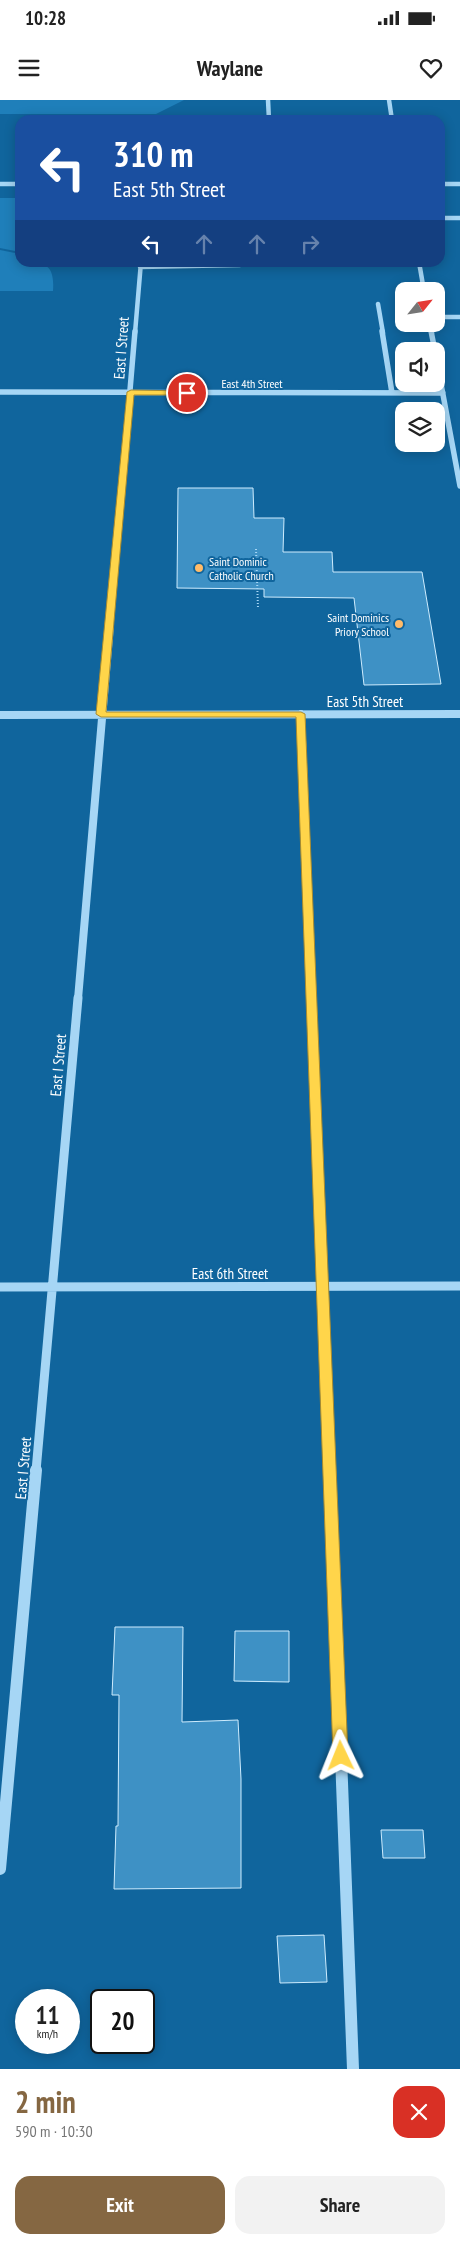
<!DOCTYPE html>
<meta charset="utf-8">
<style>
body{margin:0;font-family:"PT Sans Narrow",sans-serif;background:#f2f2f2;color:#222;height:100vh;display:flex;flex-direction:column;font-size:19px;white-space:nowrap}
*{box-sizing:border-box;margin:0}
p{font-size:16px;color:#767676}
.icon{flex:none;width:28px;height:28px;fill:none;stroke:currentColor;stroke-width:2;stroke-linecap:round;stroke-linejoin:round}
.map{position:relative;height:1969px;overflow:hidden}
.drawer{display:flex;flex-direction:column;background:#fff;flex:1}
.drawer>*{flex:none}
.hud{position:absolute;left:15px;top:15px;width:430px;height:152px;border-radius:15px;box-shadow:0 2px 12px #0003;background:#1a4fa0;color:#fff;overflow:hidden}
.needle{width:32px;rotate:60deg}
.tools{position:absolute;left:395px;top:182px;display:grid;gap:10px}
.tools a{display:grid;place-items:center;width:50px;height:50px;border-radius:10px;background:#fff;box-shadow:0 2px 12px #0003;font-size:25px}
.speed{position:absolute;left:15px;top:1889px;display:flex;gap:10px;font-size:25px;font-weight:700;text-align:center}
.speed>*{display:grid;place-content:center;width:65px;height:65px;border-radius:50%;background:#fff;box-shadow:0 2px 12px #0003;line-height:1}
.speed small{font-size:12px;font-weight:400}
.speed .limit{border:2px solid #111;border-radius:8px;background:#fff;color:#111}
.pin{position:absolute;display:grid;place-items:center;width:42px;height:42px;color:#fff;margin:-21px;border:2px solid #fff;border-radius:50%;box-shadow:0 1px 5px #0007}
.me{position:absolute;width:55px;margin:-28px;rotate:358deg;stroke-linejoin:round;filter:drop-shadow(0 0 4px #0008)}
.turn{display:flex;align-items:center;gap:18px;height:105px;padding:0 15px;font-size:22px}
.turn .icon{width:65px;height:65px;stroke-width:2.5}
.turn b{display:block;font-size:35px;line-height:42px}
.lanes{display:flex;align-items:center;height:48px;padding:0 15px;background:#0003;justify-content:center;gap:25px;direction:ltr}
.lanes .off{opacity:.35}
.round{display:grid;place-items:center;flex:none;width:52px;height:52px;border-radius:15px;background:#f2f2f2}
.head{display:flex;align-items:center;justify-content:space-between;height:85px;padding:0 15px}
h1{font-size:30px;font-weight:800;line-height:38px;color:#856742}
.action{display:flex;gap:10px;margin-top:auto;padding:10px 15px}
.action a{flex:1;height:58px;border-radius:15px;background:#856742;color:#fff;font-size:20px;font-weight:800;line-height:58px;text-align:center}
.action a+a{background:#f2f2f2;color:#222}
.status{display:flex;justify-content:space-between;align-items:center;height:35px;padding:0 25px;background:#fff;direction:ltr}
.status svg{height:14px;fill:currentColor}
header{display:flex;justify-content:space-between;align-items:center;height:65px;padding:0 15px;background:#fff;font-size:22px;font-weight:800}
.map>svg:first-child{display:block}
.green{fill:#1f7fba}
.building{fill:#3e91c5;stroke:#ceecfe}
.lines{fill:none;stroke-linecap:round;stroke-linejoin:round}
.path{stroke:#a6d6f5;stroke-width:2;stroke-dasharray:1 2;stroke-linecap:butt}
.minor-far4{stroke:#a6d6f5;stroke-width:4.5}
.minor-far3{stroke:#a6d6f5;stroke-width:5.5}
.minor-far2{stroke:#a6d6f5;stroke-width:8}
.minor-far1{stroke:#a6d6f5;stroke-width:9}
.minor{stroke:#a6d6f5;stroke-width:12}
.route{fill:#ffd54a;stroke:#a68a30}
.poi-dot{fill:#ffbb69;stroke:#10659d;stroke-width:2}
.labels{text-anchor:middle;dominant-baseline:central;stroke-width:4;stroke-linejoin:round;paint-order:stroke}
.far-street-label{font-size:12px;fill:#fff;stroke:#10659d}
.far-poi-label{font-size:12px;fill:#fff;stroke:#10659d;text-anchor:start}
.street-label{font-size:15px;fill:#fff;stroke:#10659d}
</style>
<div class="status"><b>10:28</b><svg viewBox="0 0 49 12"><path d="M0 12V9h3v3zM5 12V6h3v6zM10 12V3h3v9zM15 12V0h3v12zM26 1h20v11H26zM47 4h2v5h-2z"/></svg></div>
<header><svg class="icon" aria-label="menu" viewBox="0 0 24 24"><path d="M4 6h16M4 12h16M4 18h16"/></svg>Waylane<svg class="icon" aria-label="heart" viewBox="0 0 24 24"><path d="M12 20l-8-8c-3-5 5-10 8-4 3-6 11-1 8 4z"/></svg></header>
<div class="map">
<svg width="460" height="1969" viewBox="0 0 460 1969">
<rect width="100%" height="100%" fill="#10659d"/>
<path class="green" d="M0 0H184L156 14H0Z
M0 98H20V152L0 148Z
M0 150 20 154V162C44 162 55 163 53 191H0Z"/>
<path class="building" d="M178 388H253L254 418H284L283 452H332L333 472H422L441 584 364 585 354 498 264 497V489L177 488Z
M115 1527H183L182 1622 238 1620 241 1679V1788L114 1789 116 1726H118L119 1595H112Z
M235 1531H289V1582L234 1581Z
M381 1730H423L425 1758H383Z
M324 1835 327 1882 280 1883 277 1836Z"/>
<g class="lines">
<path class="path" d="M256 449 258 508"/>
<path class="minor-far4" d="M268 0 269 20
M389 0 392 20
M0 84H20
M440 84H460
M440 118H460
M419 162 424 191
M140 167 240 165V162
M378 204 383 233
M436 217H460
M430 224 432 233
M135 233 141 162"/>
<path class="minor-far3" d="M382 231 392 293
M431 231 435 251
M436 257 460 386
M0 292 443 293
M110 527 135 231"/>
<path class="minor-far2" d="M301 614 312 899
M0 615 460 614
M78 899 110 525"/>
<path class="minor-far1" d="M312 898 330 1371
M0 1187 460 1186
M36 1371 78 898"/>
<path class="minor" d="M330 1370 353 1969
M0 1769 36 1370"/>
</g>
<path class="route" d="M131 290 187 291 191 293 187 295H134L106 612H301L305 614 348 1656 346 1661 341 1663 335 1661 333 1656 296 617H101L96 614 127 292Z"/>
<g class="poi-dot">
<circle cx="199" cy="468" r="5"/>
<circle cx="399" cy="524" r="5"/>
</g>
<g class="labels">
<g class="far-street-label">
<text x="252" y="283">East 4th Street</text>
</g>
<g class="far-poi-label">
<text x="209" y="461">Saint Dominic<tspan x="209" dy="14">Catholic Church</tspan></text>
<text x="389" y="517" text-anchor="end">Saint Dominics<tspan x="389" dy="14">Priory School</tspan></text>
</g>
<g class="street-label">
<text transform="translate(121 248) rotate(-86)">East I Street</text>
<text x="365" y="601">East 5th Street</text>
<text transform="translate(58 965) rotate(-85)">East I Street</text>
<text x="230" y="1173">East 6th Street</text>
<text transform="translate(23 1368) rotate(-85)">East I Street</text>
</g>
</g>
</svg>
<div class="tools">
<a><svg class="needle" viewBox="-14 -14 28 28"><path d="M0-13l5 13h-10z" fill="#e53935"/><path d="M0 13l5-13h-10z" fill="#767676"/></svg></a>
<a><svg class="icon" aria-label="sound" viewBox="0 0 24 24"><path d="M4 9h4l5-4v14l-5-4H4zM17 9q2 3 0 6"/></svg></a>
<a><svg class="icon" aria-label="layers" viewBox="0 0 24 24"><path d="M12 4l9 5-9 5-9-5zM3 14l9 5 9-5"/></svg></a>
</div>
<div class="speed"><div>11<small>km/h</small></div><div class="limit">20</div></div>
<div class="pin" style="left:187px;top:293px;background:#d93025"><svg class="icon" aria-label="arrive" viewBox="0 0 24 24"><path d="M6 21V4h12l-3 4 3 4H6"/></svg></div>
<svg class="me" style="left:341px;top:1656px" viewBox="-20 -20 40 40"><path d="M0-17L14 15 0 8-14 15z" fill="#ffd54a" stroke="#fff" stroke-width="4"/></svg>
<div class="hud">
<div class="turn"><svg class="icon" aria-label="left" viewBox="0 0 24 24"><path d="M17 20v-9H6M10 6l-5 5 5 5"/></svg><div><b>310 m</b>East 5th Street</div></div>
<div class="lanes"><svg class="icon" aria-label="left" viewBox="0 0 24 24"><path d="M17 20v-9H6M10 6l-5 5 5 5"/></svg><svg class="icon off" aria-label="ahead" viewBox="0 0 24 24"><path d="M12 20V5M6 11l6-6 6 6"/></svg><svg class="icon off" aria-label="ahead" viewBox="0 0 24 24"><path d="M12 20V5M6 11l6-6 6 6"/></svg><svg class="icon off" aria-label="right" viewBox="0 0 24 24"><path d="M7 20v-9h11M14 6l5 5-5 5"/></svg></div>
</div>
</div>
<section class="drawer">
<div class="head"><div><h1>2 min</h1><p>590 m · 10:30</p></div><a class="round" style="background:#d93025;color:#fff"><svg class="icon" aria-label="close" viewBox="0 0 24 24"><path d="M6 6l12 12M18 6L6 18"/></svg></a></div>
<div class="action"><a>Exit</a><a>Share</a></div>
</section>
